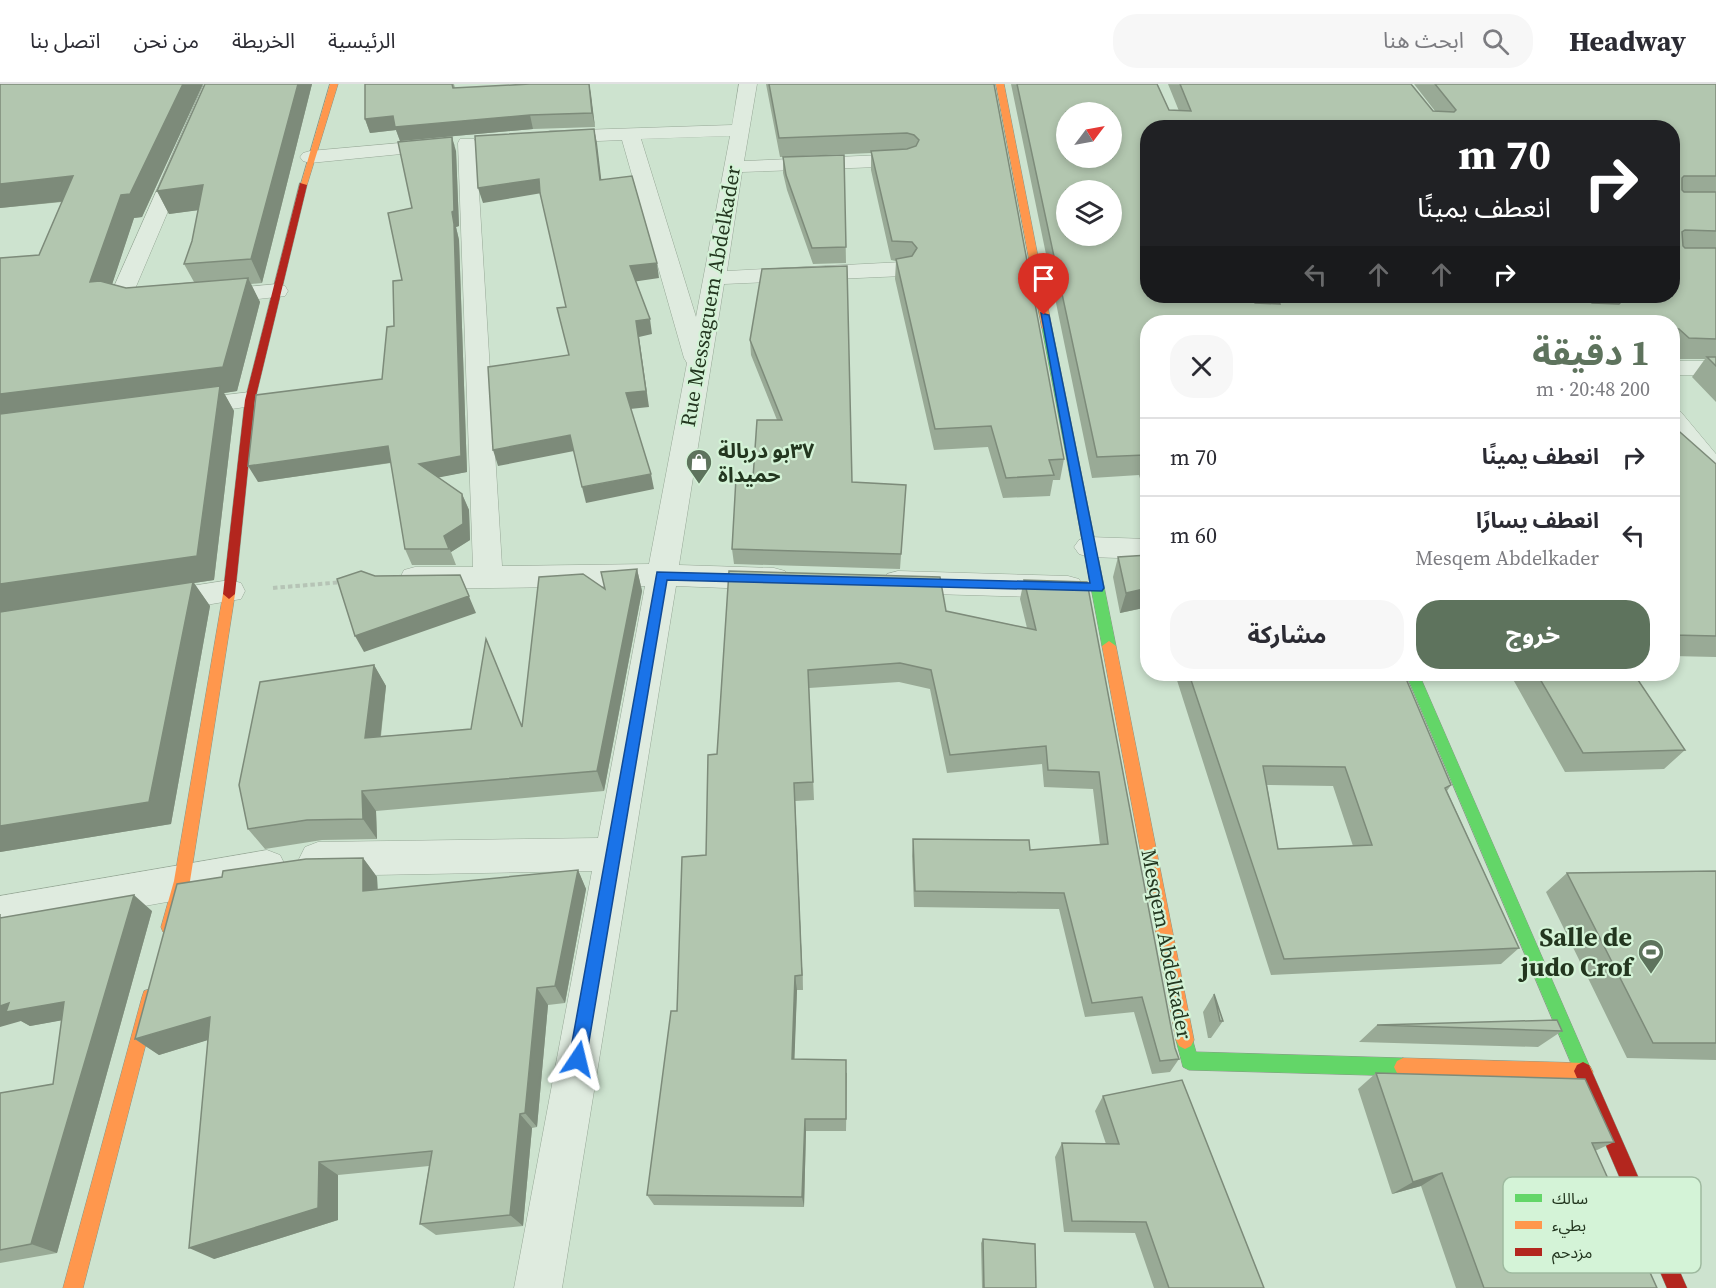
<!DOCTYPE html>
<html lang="ar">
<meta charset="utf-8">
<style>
body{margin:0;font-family:"Source Serif 4","Noto Sans Arabic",serif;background:#f7f7f7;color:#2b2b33;direction:rtl;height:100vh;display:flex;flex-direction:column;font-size:22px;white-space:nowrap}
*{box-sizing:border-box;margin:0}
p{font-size:20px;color:#7c7c81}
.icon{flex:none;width:33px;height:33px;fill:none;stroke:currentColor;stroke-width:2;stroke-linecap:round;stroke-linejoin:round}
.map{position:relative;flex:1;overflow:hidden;direction:ltr}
.side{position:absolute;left:1140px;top:231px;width:540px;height:366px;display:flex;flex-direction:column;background:#fff;border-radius:24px;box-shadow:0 3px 9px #0003;direction:rtl}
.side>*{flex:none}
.banner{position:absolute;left:1140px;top:36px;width:540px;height:183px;border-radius:24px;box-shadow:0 3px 9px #0003;direction:rtl;background:#202124;color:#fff;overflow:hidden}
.needle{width:39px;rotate:58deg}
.fabs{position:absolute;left:1056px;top:18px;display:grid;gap:12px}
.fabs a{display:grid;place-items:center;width:66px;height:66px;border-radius:50%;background:#fff;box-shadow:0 3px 9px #0003;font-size:30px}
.pin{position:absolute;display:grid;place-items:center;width:51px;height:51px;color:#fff;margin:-62px -26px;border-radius:50% 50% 50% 0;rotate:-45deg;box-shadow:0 0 6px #0007}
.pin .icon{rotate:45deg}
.me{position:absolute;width:66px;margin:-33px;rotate:10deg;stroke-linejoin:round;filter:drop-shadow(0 0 4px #0008)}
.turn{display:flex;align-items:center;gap:21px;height:126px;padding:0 30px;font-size:27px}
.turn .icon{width:78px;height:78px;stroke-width:2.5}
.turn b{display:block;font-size:42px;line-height:51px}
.lanes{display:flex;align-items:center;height:57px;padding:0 30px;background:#0003;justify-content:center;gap:30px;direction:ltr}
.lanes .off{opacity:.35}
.round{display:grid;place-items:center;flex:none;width:63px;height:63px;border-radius:24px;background:#f7f7f7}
.headline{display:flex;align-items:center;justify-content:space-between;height:102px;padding:0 30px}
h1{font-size:36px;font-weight:700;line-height:45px;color:#5e735d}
.cta{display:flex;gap:12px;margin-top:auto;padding:12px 30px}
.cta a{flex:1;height:69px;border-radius:24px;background:#5e735d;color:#fff;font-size:24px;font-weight:700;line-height:69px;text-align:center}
.cta a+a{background:#f7f7f7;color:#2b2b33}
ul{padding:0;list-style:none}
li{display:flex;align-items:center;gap:18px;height:78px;padding:0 30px;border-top:2px solid #e1e1e2}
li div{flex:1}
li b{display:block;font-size:22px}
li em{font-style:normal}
header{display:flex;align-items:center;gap:36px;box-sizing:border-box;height:84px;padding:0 30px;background:#fff;border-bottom:2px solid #e1e1e2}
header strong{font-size:28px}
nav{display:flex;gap:33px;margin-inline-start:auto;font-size:21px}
.search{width:420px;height:54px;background:#f7f7f7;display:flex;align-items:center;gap:15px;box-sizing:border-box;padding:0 21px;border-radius:24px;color:#7c7c81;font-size:22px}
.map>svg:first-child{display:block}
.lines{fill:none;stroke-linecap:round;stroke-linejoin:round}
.street-casing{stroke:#97a897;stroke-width:1}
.fast-casing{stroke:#879887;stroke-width:1}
.slow-casing{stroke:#879887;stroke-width:1}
.jam-casing{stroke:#879887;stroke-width:1}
.path{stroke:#b6c4b6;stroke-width:4;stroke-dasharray:4.5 3;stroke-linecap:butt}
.street{fill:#dfebdf;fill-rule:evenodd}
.fast{fill:#63d668;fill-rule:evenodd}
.slow{fill:#ff974d;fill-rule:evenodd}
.jam{fill:#b3261e;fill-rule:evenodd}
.wall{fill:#99aa96;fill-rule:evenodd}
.shaded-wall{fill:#7d8b7a}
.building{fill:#b2c6af;stroke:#7d8b7a;stroke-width:1.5;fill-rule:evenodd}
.route{fill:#1a73e8;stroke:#114b97;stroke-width:1.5}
.labels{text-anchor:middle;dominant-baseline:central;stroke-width:4.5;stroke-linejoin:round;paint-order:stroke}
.street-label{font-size:21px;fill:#23361f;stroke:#d4f3d7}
.poi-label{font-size:21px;font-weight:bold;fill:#23361f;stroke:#d4f3d7;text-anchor:start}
.near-poi-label{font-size:26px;font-weight:bold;fill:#23361f;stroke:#d4f3d7;text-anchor:end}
.key{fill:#d4f3d7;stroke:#9fbaa0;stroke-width:1.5}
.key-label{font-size:16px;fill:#23361f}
</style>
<header>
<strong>Headway</strong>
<div class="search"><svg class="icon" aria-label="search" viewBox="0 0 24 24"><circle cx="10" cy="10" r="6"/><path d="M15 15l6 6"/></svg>ابحث هنا</div>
<nav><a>الرئيسية</a><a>الخريطة</a><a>من نحن</a><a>اتصل بنا</a></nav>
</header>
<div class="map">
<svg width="1716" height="1204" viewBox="0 0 1716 1204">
<rect width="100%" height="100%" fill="#cde3cf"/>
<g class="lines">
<g class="street-casing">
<path id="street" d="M204 0H222L135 205 136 211 166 213 170 218 166 223 140 226 117 221 114 216 113 205Z
M739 0H757L744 77 906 70 913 72 916 76 913 80 906 82 742 88 727 187 903 178 911 180 914 185 911 190 903 192 724 200 679 481 774 484 785 487 789 495 785 503 774 506 676 502 562 1204H514L592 787 318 792 305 787 299 775 305 763 318 758 598 754 645 502 415 505 404 502 400 494 404 486 415 483H473L458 59 460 55H474L476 59 502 482 649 480 687 279 684 274 622 56 550 59 543 57 541 53 543 49 550 47 732 41ZM730 52 696 233 641 55Z
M445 55 452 57 454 61 452 65 310 79 303 77 300 73 303 69 310 67Z
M277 200 285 202 288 207 285 212 213 220 205 218 202 213 205 208 213 206Z
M1672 277H1716V291H1672Z
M250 308 259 311 263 316 259 321 183 332 174 330 170 324 174 318 183 316Z
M1672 326 1681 328 1716 370V397L1706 394 1672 352Z
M1089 453 1148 455V475L1089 473 1079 470 1074 463 1079 456Z
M898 487 1068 492 1079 495 1083 503 1079 511 1068 514 898 509 887 506 883 498 887 490Z
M230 496 241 499 245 507 241 515 159 529 148 526 144 518 148 510 159 507Z
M267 766 280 771 286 783 280 795 267 800 0 848V812Z"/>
</g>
<g class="fast-casing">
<path id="fast" d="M1047 241 1052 244 1116 562 1109 567 1102 562 1042 244Z
M1406 590H1419L1589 981 1592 987 1589 993 1583 996 1577 993Z
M1185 947 1191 950 1196 968 1403 974 1409 977 1412 983 1409 989 1403 992 1189 986 1183 983 1176 956 1179 950Z"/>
</g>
<g class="slow-casing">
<path id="slow" d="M330 0H338L307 101 300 103Z
M996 0H1004L1052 244 1047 247 1042 244Z
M229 505 235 510 190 797 177 843 175 848 169 850 163 848 161 843 174 797 223 510Z
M1109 557 1116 562 1194 956 1191 962 1185 965 1179 962 1176 956 1102 562Z
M150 905 156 907 158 913 83 1204H63L142 913 144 907Z
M1403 974 1584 979 1590 982 1593 988 1590 994 1584 997 1403 992 1397 989 1394 983 1397 977Z"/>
</g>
<g class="jam-casing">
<path id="jam" d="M300 99 307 101 255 316 235 510 229 515 223 510 245 316Z
M1583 978 1589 981 1687 1204H1667L1574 987 1577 981Z"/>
</g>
<path class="path" d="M273 504 343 498"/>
<use href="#street" class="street"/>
<use href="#fast" class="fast"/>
<use href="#slow" class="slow"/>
<use href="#jam" class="jam"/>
</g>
<path class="wall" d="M0 0H203L142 133 134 134 112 200 126 204 194 198 184 180 192 157 198 126 169 130 157 107 205 0H312L262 199 251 200 260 218 237 307 224 309 234 327 214 496 194 499 210 522 171 740 0 768V528L39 171 62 118 0 124Z
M365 0H454L455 4 589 0 595 43 533 45 400 57 396 46 370 49 365 35Z
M766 0H994L1064 375 1060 396H1053L1050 412 1003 414 988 363 934 366 895 195 896 177 891 176 871 86V69L780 73Z
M1011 0H1157L1169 26 1179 27 1168 0H1411L1433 27H1435L1414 0H1716V318L1692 293 1705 275H1674L1672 273V238H1148V424L1139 391 1092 394ZM1148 44 1672 212H1263L1266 219H1255Z
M456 67 459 142 456 143 459 156 467 388 438 393 462 410 469 426 470 456 451 468 456 481H412L405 465 391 379 258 398 382 295 394 242 402 196 412 124Z
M844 71 846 179 813 180 787 106 783 89V73Z
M750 256 852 398 906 401 900 485 734 480 732 465 753 394 777 336 751 271Z
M1672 341 1716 380V573L1672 572Z
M1148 471V523L1120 529 1113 493 1118 473Z
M637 485 642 507 604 707 376 727 377 755 322 756 265 765 248 745 374 581 386 602 381 652 522 643 605 505Z
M729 487 946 527 1027 544 1020 515 1024 496 1087 498 1175 964 1179 975 1170 988 1152 990 1134 928 1085 933 1059 825 914 823 912 772 913 755 1030 766 1100 761 1093 705 1044 703 1042 680 947 689 930 605 899 598 809 604 814 716 795 717 803 906H797L794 975 847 989 846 1047H806L804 1123 654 1121 647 1111 677 927 706 771 717 670Z
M1175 590H1404L1451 701 1447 707 1519 864 1501 880 1271 891ZM1267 701 1333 702 1353 762 1278 765Z
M1510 590H1634L1685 666 1664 685 1565 688Z
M363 774 377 793 378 806 578 786 586 805 565 919 548 921 537 1043 532 1044 523 1142 436 1151 420 1140 429 1082 338 1091V1136L214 1175 207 956 159 971 135 955Z
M1716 787V976L1627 974 1546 808 1567 789Z
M152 827 57 1169 0 1179V1009L53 1000 62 936 30 942 21 937 5 833Z
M1214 910 1223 937 1211 954H1208L1203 928Z
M1377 941 1562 947 1538 963 1359 958Z
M1376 989 1614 1058 1595 1067 1657 1204H1456L1421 1102 1392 1110 1358 1005Z
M1103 1012 1264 1204H1154L1135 1149 1064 1148 1055 1073 1062 1059 1106 1060 1095 1027Z
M983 1155 1036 1204H982L981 1159Z"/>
<path class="shaded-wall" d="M183 0H203L142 133 134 134 105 222 90 198 121 111Z
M298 0H312L262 199 251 175Z
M589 0 591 10 595 43 592 29Z
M530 31 533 45 400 57 396 46 370 49 365 35 393 32Z
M594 45 597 59 603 110 600 96Z
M452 53 456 67 459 142 456 143 459 156 467 388 426 396 419 380 452 128Z
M73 92 86 115 0 124V100Z
M539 95 542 109 483 119 478 104Z
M203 101 215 124 169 130 157 107Z
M657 179 659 194 632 198 630 182Z
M248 194 260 218 237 307 224 309 234 327 214 496 194 499 210 522 171 740 0 768V310Z
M650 235 652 250 639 253 649 323 630 325 626 309 636 237Z
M570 351 574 367 498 382 493 366Z
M388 362 395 378 258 398 248 382Z
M651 390 654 405 586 419 582 403Z
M462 410 469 426 470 456 451 468 444 452Z
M637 485 642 507 604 707 597 687Z
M460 491 476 529 364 568 355 552Z
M1148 504V523L1120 529 1126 509Z
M374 581 386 602 378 674 365 654Z
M794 699 795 717 803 906 802 891Z
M362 707 376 727 377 755 363 735Z
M363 774 377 793 378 827 363 807Z
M578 786 586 805 565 919 555 902Z
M134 811 152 827 57 1169 31 1160Z
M795 892 797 906 794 988 792 975Z
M537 904 548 921 537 1043 525 1029Z
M64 918 86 932 30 942 21 937 0 943V922L9 919Z
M210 933 231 949 159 971 135 955Z
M520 1030 532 1044 523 1142 510 1131Z
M805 1035 806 1047 804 1123 802 1113Z
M319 1078 338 1091V1136L214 1175 189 1164Z
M1442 1089 1421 1102 1392 1110 1413 1098Z"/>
<path class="building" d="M0 0H183L130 110 121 111 90 198 100 197 126 204 248 194 223 283 0 310V174L39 171 73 92 0 100Z
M205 0H298L251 175 184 180 192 157 203 101 157 107Z
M365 0H452L453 4 530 0H589L592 29 530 31 395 43 393 32 365 35Z
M769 0H994L1064 375 1049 376 1054 391 1006 394 991 342 935 345 896 175 912 172 917 164 912 158 892 157 871 67 907 65 916 62 919 56 914 51 907 49 779 54Z
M1017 0H1157L1169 26 1191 27 1180 0H1411L1433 27 1454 28 1456 26 1435 0H1716V92H1684L1682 94V106L1684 108H1716V147L1685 146 1682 148 1683 162 1685 164H1716V255L1689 254 1679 245H1672V238H1148V381L1145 371 1097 373ZM1066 28H1112V74H1066ZM1148 44H1672V212H1615L1621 218 1619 220 1592 219 1586 212H1277L1280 220 1255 219 1251 212H1148ZM1066 106H1112V152H1066Z
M594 45 600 96 632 92 657 179 630 182 650 235 636 237 646 307 626 309 651 390 582 403 570 351 493 366 488 283 569 271 557 224 566 223 540 109 539 95 478 104 475 52Z
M452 53 454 127 452 128 454 140 461 372 419 380 462 410 463 440 444 452 449 465H405L388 362 248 382 256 311 382 295 387 243 394 242 393 197 402 196 388 129 412 124 398 58Z
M844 71 846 163 812 164 786 91 783 73Z
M847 182 852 398 906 401 901 470 732 465 736 394H753L757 336H782L750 256 762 185Z
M1707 273H1716V282Z
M220 302 197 472 0 500V330Z
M1672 341 1716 380V552L1672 551Z
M1148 471V504L1126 509 1118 473Z
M637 485 597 687 362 707 363 735 307 736 248 745 239 701 260 598 374 581 365 654 471 645 486 555 522 643 539 493 583 490 605 505 601 488Z
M361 487 375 492 460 491 469 512 355 552 337 495Z
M729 487 940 493 946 527 1036 546 1024 496 1087 498 1175 964 1179 975 1160 977 1142 913 1092 919 1064 809 915 807 913 755 1029 756 1030 766 1108 760 1099 688 1048 686 1046 662 950 671 931 586 900 579 808 586 813 698 794 699 802 891 795 892 792 975 846 976V1035H805L802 1113 647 1111 671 927H677L682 773 706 771 708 671 717 670Z
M193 498 149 718 0 742V528Z
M1189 590H1404L1451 701 1445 704 1519 864 1284 875ZM1263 682 1345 683 1372 761 1278 765Z
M1537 590H1634L1685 666 1583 669Z
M363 774V807L578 786 555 902 537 904 525 1029 520 1030 510 1131 420 1140 432 1067 319 1078 318 1124 189 1164 210 933 135 955 177 800 222 793 223 787 306 775Z
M1716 787V959H1653L1567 789Z
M134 811 31 1160 0 1166V1009L53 1000 64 918 6 928 9 919 0 922V830V834Z
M1214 910 1223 937H1220Z
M1557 936 1562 947 1377 941Z
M1376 989 1585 995 1614 1058 1592 1059 1657 1204H1484L1442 1089 1413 1098Z
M1182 996 1264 1204H1169L1146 1138 1072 1137 1062 1059 1119 1060 1103 1012Z
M983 1155 1035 1160 1036 1204H984Z"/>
<path class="route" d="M1041 229 1049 231 1104 504 1102 507 667 496 586 975 584 982 578 984 571 982 569 975 657 488 1090 499Z"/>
<defs>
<g id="shop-pin" transform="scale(1.35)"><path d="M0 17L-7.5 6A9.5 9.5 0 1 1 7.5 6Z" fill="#5e735d" stroke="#d4f3d7"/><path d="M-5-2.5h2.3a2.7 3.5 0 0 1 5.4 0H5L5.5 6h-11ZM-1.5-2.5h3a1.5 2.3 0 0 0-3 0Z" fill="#fff"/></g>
<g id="stadium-pin" transform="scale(1.35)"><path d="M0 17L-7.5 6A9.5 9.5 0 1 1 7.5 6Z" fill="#5e735d" stroke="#d4f3d7"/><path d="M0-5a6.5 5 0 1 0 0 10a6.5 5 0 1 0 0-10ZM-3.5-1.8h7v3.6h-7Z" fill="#fff"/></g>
</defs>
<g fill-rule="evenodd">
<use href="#shop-pin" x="699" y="378"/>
<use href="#stadium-pin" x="1651" y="868"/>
</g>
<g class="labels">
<g class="street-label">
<text transform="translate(710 212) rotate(-80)">Rue Messaguem Abdelkader</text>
<text transform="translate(1167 860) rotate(79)">Mesqem Abdelkader</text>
</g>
<g class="poi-label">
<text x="718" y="366">٣٧بو دربالة<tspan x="718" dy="24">حميداة</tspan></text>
</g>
<g class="near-poi-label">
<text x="1632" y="853">Salle de<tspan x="1632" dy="30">judo Crof</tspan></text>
</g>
</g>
<rect x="1503" y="1093" width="198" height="96" rx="9" class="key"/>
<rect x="1515" y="1110" width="27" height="8" fill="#63d668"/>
<rect x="1515" y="1137" width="27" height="8" fill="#ff974d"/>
<rect x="1515" y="1164" width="27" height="8" fill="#b3261e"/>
<g class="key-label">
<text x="1552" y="1120">سالك</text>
<text x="1552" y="1147">بطيء</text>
<text x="1552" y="1174">مزدحم</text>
</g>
</svg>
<div class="fabs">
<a><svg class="needle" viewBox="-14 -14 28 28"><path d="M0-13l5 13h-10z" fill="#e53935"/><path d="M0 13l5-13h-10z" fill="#7c7c81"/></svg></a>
<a><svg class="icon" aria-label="layers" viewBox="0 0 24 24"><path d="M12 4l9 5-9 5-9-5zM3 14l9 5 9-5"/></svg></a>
</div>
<div class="pin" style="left:1044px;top:231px;background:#d93025"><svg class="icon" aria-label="arrive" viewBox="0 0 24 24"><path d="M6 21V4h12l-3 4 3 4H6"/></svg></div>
<svg class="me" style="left:578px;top:975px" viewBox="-20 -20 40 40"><path d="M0-17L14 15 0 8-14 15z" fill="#1a73e8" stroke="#fff" stroke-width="4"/></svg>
<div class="banner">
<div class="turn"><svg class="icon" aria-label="right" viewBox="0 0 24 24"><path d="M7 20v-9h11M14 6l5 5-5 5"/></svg><div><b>70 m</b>انعطف يمينًا</div></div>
<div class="lanes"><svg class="icon off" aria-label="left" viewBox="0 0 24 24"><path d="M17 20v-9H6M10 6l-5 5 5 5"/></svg><svg class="icon off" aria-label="ahead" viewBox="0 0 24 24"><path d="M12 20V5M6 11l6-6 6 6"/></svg><svg class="icon off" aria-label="ahead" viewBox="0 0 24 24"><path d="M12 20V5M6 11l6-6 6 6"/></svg><svg class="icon" aria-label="right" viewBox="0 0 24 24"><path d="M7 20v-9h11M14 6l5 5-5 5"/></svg></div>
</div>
<section class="side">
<div class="headline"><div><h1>1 دقيقة</h1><p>200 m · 20:48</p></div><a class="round"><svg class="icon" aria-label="close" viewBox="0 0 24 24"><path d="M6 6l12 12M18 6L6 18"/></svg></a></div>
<ul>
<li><svg class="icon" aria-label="right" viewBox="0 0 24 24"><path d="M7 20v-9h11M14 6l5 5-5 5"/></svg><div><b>انعطف يمينًا</b></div><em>70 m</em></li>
<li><svg class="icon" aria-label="left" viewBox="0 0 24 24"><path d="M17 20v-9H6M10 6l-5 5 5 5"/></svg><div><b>انعطف يسارًا</b><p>Mesqem Abdelkader</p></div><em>60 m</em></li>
</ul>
<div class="cta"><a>خروج</a><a>مشاركة</a></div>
</section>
</div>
